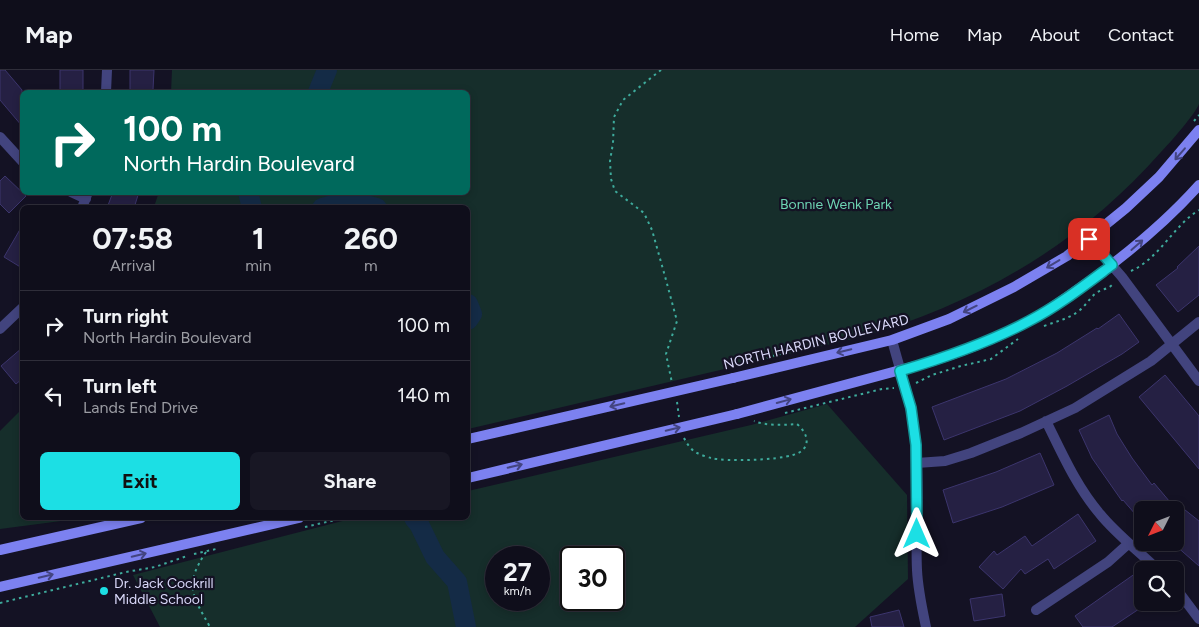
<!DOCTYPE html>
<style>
body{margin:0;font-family:Figtree,sans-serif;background:#181724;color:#f1f3f6;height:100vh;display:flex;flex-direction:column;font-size:19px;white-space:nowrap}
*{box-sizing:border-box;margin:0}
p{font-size:16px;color:#9b9ca3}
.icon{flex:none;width:28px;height:28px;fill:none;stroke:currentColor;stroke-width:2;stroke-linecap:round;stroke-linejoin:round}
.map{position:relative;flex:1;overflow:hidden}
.side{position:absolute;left:20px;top:135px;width:450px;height:315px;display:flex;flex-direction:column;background:#0f0e1b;border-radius:8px;box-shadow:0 2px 8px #0003,0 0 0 1px #2f2e3a}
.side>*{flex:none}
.guide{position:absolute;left:20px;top:20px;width:450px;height:105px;border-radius:8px;box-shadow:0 2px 8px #0003,0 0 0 1px #2f2e3a;background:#00695c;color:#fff;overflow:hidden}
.needle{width:32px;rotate:228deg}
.tools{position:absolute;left:1134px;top:431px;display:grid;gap:10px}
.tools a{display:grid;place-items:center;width:50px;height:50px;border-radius:8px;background:#0f0e1b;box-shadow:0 2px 8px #0003,0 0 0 1px #2f2e3a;font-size:25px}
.speed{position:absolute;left:485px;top:476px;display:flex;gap:10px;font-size:25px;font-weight:700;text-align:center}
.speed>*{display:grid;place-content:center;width:65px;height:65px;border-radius:50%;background:#0f0e1b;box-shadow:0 2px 8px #0003,0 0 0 1px #2f2e3a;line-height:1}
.speed small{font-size:12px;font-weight:400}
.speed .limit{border:2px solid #111;border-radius:8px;background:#fff;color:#111}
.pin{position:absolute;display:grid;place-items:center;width:42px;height:42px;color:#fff;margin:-21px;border-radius:10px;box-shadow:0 2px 8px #0006}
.me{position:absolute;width:55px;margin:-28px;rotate:0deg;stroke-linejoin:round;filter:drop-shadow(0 0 4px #0008)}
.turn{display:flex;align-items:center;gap:18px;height:105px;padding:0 20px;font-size:22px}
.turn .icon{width:65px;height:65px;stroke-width:2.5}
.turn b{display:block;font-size:35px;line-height:42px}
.eta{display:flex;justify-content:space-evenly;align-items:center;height:85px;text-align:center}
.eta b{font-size:30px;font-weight:700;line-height:35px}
.action{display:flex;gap:10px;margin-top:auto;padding:10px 20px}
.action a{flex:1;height:58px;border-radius:8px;background:#1cdfe4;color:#111;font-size:20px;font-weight:700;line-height:58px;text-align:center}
.action a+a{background:#181724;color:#f1f3f6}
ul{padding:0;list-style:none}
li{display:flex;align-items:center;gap:15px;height:70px;padding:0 20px;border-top:1px solid #2f2e3a}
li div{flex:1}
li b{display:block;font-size:19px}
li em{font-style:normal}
header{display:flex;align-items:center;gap:30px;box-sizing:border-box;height:70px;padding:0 25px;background:#0f0e1b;border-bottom:1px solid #2f2e3a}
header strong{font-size:24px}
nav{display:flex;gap:28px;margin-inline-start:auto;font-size:18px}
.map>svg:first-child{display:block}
.green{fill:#162e2b;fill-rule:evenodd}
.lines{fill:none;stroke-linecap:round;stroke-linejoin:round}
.river{stroke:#142b46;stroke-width:20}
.building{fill:#252043;stroke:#3c356d}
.path{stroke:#3eab9c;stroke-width:2;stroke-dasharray:2.5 4;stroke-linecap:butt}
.street{stroke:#42447e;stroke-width:10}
.secondary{stroke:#7c81f0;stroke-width:10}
.secondary-bridge{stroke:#7c81f0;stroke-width:10}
.oneway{stroke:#434480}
.route-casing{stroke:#129194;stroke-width:12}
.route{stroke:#1cdfe4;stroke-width:9}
.poi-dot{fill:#1cdfe4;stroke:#141224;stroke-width:2}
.labels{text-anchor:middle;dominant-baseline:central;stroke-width:4.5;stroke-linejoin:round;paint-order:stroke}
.park-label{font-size:14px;fill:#6dd3b2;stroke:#141224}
.street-label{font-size:14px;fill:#dbdafb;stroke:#141224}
.poi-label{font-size:14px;fill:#dbdafb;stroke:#141224;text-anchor:start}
</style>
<header>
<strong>Map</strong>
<nav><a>Home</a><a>Map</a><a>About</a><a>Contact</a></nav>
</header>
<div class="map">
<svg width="1199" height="557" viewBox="0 0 1199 557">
<rect width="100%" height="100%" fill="#141224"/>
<path class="green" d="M172 0H1199C1199 9 1199 26 1199 34 1196 43 1169 74 1161 82 1080 174 979 233 861 267L468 359V138L154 137 159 122H468V22H171Z
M827 334 907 425 908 509 855 557H160L133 505 354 448H468V421L751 355ZM496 488H539V530H496ZM571 488H614V530H571Z
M22 339V448H84L0 459V361Z"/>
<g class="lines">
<path class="river" d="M318 22 327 0
M248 122 252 138
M322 138 349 130 377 138
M468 234 472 244 468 250
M414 448 419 454 435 487 457 512 466 557"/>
</g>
<path class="building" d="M0 0H5L22 20V56L0 30Z
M60 0H83V22H60Z
M130 0H154L153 20H130Z
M5 106 26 126 9 143 0 134V111Z
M113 122H139L134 138H107Z
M22 156V198L4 187Z
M1199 176V225L1178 242 1156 215 1178 198 1177 197Z
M1119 244 1139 272 1122 284 1067 316 1020 341 944 370 932 337 1006 309 1057 283 1097 258 1098 259Z
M22 278V309L16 314 1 296Z
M1165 305 1199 346V399L1139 327Z
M1109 345 1117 364 1132 388 1152 415 1154 413 1175 438V432L1199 451V496L1175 475V440H1142V452L1123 430 1122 431 1092 388 1079 360Z
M1040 383 1054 415 1002 437 953 453 943 420 996 402Z
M1078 444 1096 471 1054 499 1048 489 1025 504 1021 499 1003 519 979 497 994 481 997 485 1025 466 1032 476Z
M1136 503 1142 513V537L1112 557H1083L1075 546Z
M1002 524 1005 546 974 551 970 529Z
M899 540 904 557H872L870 547Z"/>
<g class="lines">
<path class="path" d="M661 0 623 30 614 47 613 73 610 91 611 109 615 121 644 143 652 160 666 210 677 251 666 284 672 313
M1194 51 1199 45
M1131 201C1160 188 1173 156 1199 140
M1044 256C1057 251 1069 249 1080 240 1086 235 1090 228 1096 223 1102 219 1109 219 1113 214
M767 288 786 282H794
M916 313 932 305 961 296 991 289 1018 269
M677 332 679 347
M785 343 882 319 894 318
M684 368C687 374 691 380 697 383 701 385 707 387 711 388 727 392 777 390 793 385 811 380 810 365 797 354 783 355 767 356 754 351
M305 457 344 448
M206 482C184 515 192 525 210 557
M194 484 216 479
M0 533 126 502 155 497 187 486"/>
<path class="street" d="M106 22 107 0
M0 67 22 91
M71 122 86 129
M82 138 88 122
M1089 169 1122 207 1199 311
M0 259 22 238
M892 270C901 304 913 338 916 374 920 416 915 458 917 500 918 520 922 538 926 557
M1046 351C1062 383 1076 416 1100 444 1117 465 1139 481 1158 500
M917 393 945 391 971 383 1021 363 1075 338 1151 291 1199 252
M1175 517 1199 549
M1036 540 1108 492 1128 474"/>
<path class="secondary" d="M733 308 892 270 949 249 1014 217 1067 186 1126 138 1159 107 1199 60
M737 344 930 292C964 281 998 268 1029 251 1050 240 1068 226 1087 213 1127 184 1166 152 1199 115
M0 480 141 448
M0 517 299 448"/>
<path class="secondary-bridge" d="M468 369 733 308
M468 408 737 344"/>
</g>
<defs><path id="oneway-shaft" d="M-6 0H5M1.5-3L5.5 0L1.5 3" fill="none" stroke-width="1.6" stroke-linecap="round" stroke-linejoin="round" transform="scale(1.25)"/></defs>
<g class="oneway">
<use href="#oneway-shaft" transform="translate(1180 84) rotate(131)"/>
<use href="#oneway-shaft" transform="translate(1137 175) rotate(-41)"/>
<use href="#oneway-shaft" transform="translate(1053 194) rotate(149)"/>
<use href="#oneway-shaft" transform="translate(970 239) rotate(154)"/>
<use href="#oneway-shaft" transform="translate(844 281) rotate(167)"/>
<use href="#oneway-shaft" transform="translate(784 331) rotate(-15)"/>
<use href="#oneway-shaft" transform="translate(617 335) rotate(167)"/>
<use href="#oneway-shaft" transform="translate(673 359) rotate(-13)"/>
<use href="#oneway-shaft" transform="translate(515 396) rotate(-13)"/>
<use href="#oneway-shaft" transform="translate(139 485) rotate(-13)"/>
<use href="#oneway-shaft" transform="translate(46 506) rotate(-13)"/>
</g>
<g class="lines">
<g class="route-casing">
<path id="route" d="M917 464 916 375 911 338 900 301C944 288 988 273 1029 251 1058 236 1085 215 1112 195L1089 169"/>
</g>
<use href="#route" class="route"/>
</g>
<circle class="poi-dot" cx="104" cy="521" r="5"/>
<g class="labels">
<g class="park-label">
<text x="836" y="134">Bonnie Wenk Park</text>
</g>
<g class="street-label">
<text transform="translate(816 272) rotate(-14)">NORTH HARDIN BOULEVARD</text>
</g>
<g class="poi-label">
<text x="114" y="513">Dr. Jack Cockrill<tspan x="114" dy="16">Middle School</tspan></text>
</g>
</g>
</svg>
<div class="tools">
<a><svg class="needle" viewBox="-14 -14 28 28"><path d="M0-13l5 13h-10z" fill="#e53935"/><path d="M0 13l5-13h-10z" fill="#9b9ca3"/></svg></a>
<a><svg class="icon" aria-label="search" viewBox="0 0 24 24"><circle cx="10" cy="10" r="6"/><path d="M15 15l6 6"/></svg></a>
</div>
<div class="speed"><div>27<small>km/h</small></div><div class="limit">30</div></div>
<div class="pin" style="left:1089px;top:169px;background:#d93025"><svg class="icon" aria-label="arrive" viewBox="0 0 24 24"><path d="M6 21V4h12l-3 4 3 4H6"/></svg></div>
<svg class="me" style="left:917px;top:464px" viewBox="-20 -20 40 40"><path d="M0-17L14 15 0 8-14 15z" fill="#1cdfe4" stroke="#fff" stroke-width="4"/></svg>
<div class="guide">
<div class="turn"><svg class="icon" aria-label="right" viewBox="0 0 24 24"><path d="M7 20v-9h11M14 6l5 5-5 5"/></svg><div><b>100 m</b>North Hardin Boulevard</div></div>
</div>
<section class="side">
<div class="eta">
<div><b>07:58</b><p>Arrival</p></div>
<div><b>1</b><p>min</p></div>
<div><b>260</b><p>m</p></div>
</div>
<ul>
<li><svg class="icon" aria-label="right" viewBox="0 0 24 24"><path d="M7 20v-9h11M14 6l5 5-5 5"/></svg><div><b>Turn right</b><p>North Hardin Boulevard</p></div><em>100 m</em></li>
<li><svg class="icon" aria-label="left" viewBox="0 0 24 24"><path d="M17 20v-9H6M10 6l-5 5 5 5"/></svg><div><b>Turn left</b><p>Lands End Drive</p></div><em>140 m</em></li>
</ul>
<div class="action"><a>Exit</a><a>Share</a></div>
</section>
</div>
